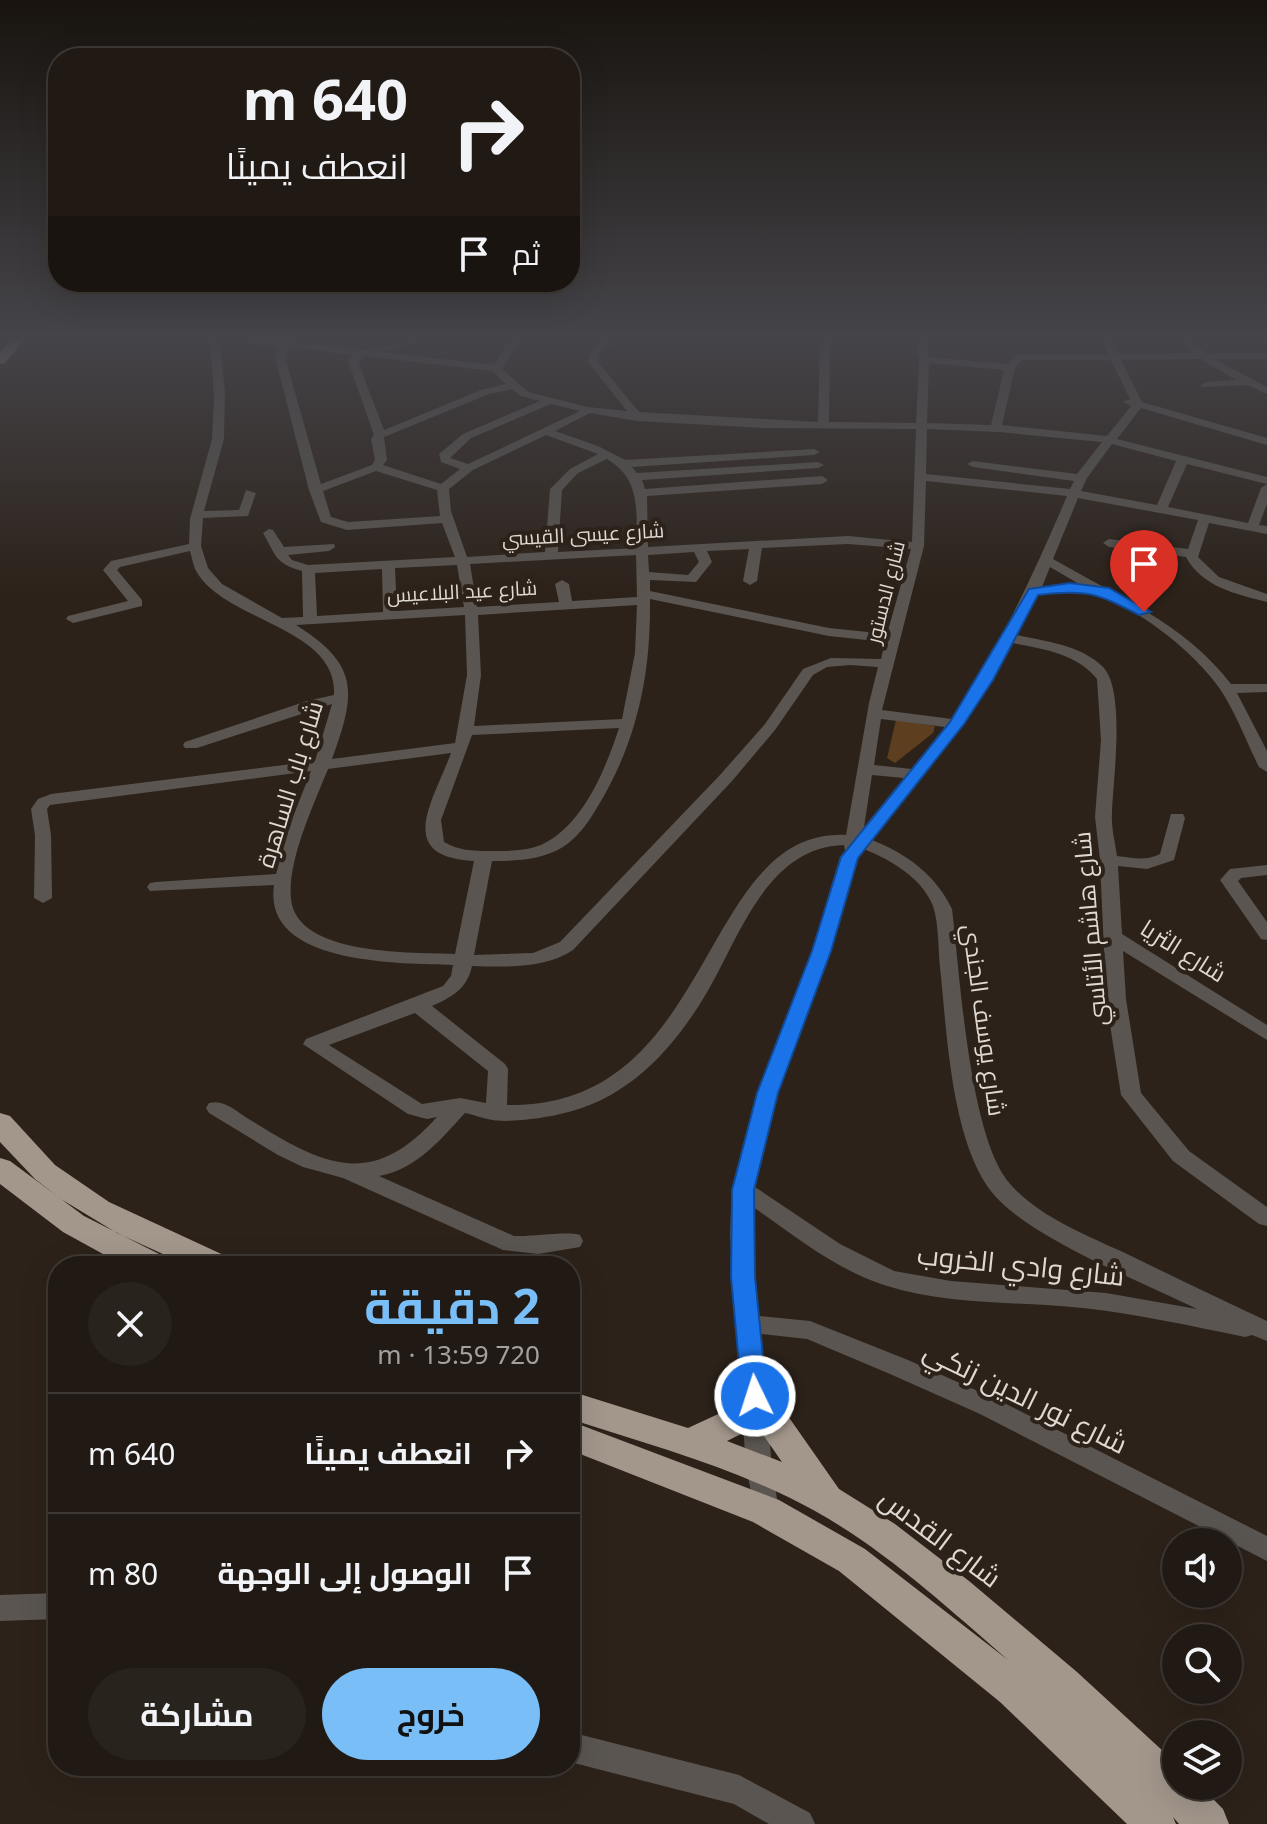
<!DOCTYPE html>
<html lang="ar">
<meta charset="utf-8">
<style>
body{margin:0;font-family:"Noto Sans",Cairo,sans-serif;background:#29231d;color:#f1f3f6;direction:rtl;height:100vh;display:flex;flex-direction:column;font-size:30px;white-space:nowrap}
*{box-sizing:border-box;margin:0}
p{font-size:26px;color:#a2a1a0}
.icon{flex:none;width:44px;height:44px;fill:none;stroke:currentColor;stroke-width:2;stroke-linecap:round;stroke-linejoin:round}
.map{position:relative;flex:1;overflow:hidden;direction:ltr}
.side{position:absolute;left:48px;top:1256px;width:532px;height:520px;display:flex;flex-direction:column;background:#211a14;border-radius:32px;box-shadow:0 8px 32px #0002,0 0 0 2px #3e3834;direction:rtl}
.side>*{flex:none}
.banner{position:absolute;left:48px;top:48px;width:532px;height:244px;border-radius:32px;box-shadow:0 8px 32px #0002,0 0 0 2px #3e3834;direction:rtl;background:#211a14;color:#f1f3f6;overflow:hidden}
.buttons{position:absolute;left:1162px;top:1528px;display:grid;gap:16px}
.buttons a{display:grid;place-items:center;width:80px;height:80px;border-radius:50%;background:#211a14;box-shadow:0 8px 32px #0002,0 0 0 2px #3e3834;font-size:40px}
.pin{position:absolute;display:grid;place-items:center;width:68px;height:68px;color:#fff;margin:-82px -34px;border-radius:50% 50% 50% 0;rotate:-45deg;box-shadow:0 0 8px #0007}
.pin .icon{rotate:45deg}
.me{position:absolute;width:88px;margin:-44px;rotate:356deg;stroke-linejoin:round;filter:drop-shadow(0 0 6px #0008)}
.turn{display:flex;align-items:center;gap:28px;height:168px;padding:0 40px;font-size:36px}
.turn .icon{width:104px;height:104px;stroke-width:2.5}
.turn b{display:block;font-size:56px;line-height:68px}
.then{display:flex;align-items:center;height:76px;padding:0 40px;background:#0003;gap:16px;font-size:30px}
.round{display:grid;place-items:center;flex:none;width:84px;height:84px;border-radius:42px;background:#29231d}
.summary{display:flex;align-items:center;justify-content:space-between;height:136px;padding:0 40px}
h1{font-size:48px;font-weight:700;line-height:60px;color:#7abef8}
.cta{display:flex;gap:16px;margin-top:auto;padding:16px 40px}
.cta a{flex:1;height:92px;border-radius:48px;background:#7abef8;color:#111;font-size:32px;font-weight:700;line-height:92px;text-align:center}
.cta a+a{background:#29231d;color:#f1f3f6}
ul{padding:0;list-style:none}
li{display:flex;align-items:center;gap:24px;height:120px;padding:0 40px;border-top:2px solid #3e3834}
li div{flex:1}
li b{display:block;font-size:30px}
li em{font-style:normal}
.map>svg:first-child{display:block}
.green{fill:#5d3e1f}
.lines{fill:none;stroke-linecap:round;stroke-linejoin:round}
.minor{fill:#5a5550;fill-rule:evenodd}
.highway{fill:#a3978c;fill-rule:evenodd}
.wall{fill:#5f3e18}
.route{fill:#1a73e8;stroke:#114b97;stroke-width:2}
.labels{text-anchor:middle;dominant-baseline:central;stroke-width:8;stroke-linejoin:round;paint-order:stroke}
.far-street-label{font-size:20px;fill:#dfd9d3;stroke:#2c221a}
.street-label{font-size:24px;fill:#dfd9d3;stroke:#2c221a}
.near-street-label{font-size:28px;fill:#dfd9d3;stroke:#2c221a}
</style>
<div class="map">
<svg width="1267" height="1824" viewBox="0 0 1267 1824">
<rect width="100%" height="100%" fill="#2c221a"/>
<path class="green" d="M896 720 935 726 933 733 895 763 887 758Z"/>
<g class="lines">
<path class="minor" d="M210 336C260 333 310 346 361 349 385 351 410 336 435 336L381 352 494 365 511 336H521L502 369 528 392 588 407 627 411 588 362C590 346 603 336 619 336L599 353 598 362 639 412 818 422 820 336H830L829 422 916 423 919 360 915 336H925L929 357 1007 364 1019 354H1109L1100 336H1110L1119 354 1194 353 1173 336H1184L1206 353H1267V359H1214L1267 387V394L1247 385 1202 387 1201 385 1206 382 1236 380 1201 359 1121 360 1142 402 1267 438V445L1141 408 1117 439 1267 477V504L1259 525 1267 526V534L1209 523 1198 557 1219 577 1267 594V602C1236 594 1202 587 1186 557L1109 547 1103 543 1109 539 1188 549 1198 520 1078 498 1053 559C1117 596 1185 624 1231 684H1267V692L1237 693 1267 751V772L1259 767C1246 741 1236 713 1220 689 1194 652 1142 611 1099 595 1080 588 1058 593 1038 595L1016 635C1045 641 1081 645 1103 667 1126 691 1113 779 1112 813 1111 827 1115 842 1117 856 1132 858 1147 861 1160 854L1171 814H1183L1185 818 1174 860 1147 869 1118 866 1122 934 1267 1025V1040L1123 951 1126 999 1141 1093 1189 1151 1267 1207V1226L1259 1224 1173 1161 1121 1095 1106 999 1100 860 1095 817 1101 740 1097 679C1076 653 1043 649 1012 643L961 727 872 840C907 854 935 874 952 909 960 973 969 1140 1011 1185 1040 1217 1086 1235 1125 1253 1172 1276 1220 1299 1267 1321V1341L1252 1335 1245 1337C1191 1326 1138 1314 1083 1308 1017 1301 948 1306 884 1285 835 1269 795 1236 753 1207L752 1234 759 1316 810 1321 908 1360 998 1400 1267 1536V1561L980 1414 890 1374 807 1339 761 1334 772 1468 779 1511 775 1519 766 1523 757 1519 746 1468 730 1234 732 1190 758 1093 812 951 840 857 845 851 844 845C766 847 739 939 706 994 672 1051 627 1100 560 1114 545 1118 507 1123 493 1120 484 1119 475 1115 465 1113 440 1140 417 1169 379 1176L514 1236C533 1237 566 1231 580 1235L583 1241 580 1247 538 1254 503 1250 343 1178 303 1167 278 1155 209 1113 206 1108 209 1103C223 1099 235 1110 247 1118 321 1164 370 1192 437 1117L427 1119 408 1114 303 1044 306 1039 443 986 451 976 453 965C401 963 262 966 274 885L150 891 147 887 150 883 156 882 276 874 289 827 311 771 50 805 47 809 51 835 52 898 43 903 34 898 35 835 31 809 38 799 51 794 315 761 332 704 197 748H185L183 745 185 742 307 701 334 695C338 626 222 622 195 569 193 564 192 557 190 551L120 567 117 570 142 600V606L73 623 66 619 68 616 128 601 103 570 111 561 189 544 190 519 212 439 214 398ZM219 339 277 346 276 361 309 490 321 522 347 530 442 523 455 557 308 565 292 560 288 555 329 551 335 547 334 544 284 547 273 530 269 529 263 533C276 555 274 563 302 571L303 617 282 618 222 584 208 568 201 546 203 518 248 516 256 493 246 490 239 510 204 511 224 439 225 391ZM287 347 354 355 348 361 374 435 371 439 375 460 372 465 321 484 286 361ZM365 356 492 371 506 384 481 390 384 430 358 362ZM1022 360H1111L1130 399 1123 402 1131 406 1107 436 1002 425 1015 368ZM929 363 1004 370 991 425 927 423ZM512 389 521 396 540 401 463 434 439 454 441 462 460 469 441 484 383 465 387 460 384 437 489 394ZM551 404 580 411 468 464 450 458 471 438ZM590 413 637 421 765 428 916 429 912 542 848 536 648 547 647 496 822 484 828 480 822 476 645 489 642 480 818 468 824 465 818 462 637 473 632 467 814 455 820 452 814 449 625 460 598 446 555 431ZM927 429 999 432 1102 442 1077 474 973 461 967 464 973 467 1074 481 1070 489 926 474ZM546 435 598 454 570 469 550 489 545 552 467 557 451 511 449 489 473 470ZM1112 444 1176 461 1157 505 1081 491 1087 478ZM607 459C641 479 637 512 636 548L558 552 562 490 578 473ZM1187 464 1267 484 1261 488 1248 523 1168 507ZM376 471 437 490 440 516 348 522 331 517 323 491ZM926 481 1067 496C1034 574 999 648 952 719L882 710 924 546ZM848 544 911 549 887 634 829 628 650 591V580L696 582 712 562 707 551 749 549 743 581 750 585 757 581 762 548ZM694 552 699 562 688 575 649 572 648 555ZM636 555 637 597 572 601 569 584 562 580 555 584 559 602 477 607 470 564ZM457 565 464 607 397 611 395 568ZM1050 567 1079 584 1042 587ZM382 569 383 612 317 616 315 573ZM650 599 829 636 885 642 881 659 831 658 803 669 765 724 720 775 560 942 533 953 474 955 492 861C516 861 542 860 563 847 582 835 594 813 605 794 639 733 651 669 650 599ZM637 605 635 653 622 719 474 726 481 675 478 615ZM465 615 467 675 455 743 332 759C356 693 360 665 296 625ZM850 665 878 667 869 703 846 835C698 828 717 1109 507 1105L508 1069 505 1064 432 1006C452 997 467 989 472 966 504 967 545 969 573 950L732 781 775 730 813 675 827 667ZM881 719 945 727 912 769 874 765ZM619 728C606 768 583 826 541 845 528 850 513 851 498 851 479 851 461 852 444 842L441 820 472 735ZM451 753C434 800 393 857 474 861L455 954C414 952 297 957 291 899 287 861 314 804 328 769ZM872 775 904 778 864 827ZM864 849C891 860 922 878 933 906 939 924 938 948 940 967 947 1032 951 1146 995 1196 1033 1239 1142 1282 1197 1309L1106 1293 951 1281 894 1271 840 1244 755 1187 778 1093 830 951 857 858ZM415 1013 488 1071 486 1103 460 1098 422 1104 329 1045Z
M1267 865V875L1241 878 1238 881 1267 922V940L1261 939 1220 880 1230 869Z
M58 1593V1619L0 1621V1595Z
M570 1732 739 1775 810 1813 815 1824H769L734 1804 570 1762Z"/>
<path class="highway" d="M14 336H27L5 363 0 364V352Z
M0 1113 10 1116 55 1165 109 1202 230 1258 234 1266H189L117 1233 61 1199 35 1179 0 1142Z
M0 1158 10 1161 84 1216 167 1258 171 1266 123 1265 63 1232 0 1184Z
M755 1382 767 1386 839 1489 895 1524 969 1581 1077 1672 1176 1763V1786H1200L1223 1809 1229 1824H1179L1173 1817 1176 1824H1127L1000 1702 839 1571 753 1522 570 1450V1421L779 1500 865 1549 1008 1660C947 1607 885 1550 815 1511 737 1468 653 1446 570 1419V1391L688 1428 742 1403 738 1396 743 1386ZM757 1426 782 1462 727 1441Z"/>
</g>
<path class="wall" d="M884 336H908L907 342 887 341Z"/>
<linearGradient id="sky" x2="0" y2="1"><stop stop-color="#18130e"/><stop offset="0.57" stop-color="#454449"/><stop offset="1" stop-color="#454449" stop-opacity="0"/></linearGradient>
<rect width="1267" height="591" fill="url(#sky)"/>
<path class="route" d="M1070 583 1109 588 1151 612 1139 615C1097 593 1086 589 1038 595L993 680 964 724 858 858 831 951 778 1093 754 1190 755 1277 767 1396 764 1403 755 1406 746 1403 742 1396 731 1277 732 1190 757 1093 812 951 841 857 950 722 1029 589Z"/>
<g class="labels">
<g class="far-street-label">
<text transform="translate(583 534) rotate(-3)">شارع عيسى القيسي</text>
<text transform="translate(462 591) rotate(-3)">شارع عيد البلاعيس</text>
<text transform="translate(885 592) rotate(-76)">شارع الدستور</text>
</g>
<g class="street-label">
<text transform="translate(289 784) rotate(-73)">شارع باب الساهرة</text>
<text transform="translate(1089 929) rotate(-95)">شارع هاشم الأتاسي</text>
<text transform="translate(1184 950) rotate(32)">شارع الثريا</text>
<text transform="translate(985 1020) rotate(82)">شارع يوسف الجندي</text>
</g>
<g class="near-street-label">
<text transform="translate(1021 1264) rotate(6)">شارع وادي الخروب</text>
<text transform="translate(1026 1396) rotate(26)">شارع نور الدين زنكي</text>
<text transform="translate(941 1537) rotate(37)">شارع القدس</text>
</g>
</g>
</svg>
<div class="buttons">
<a><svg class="icon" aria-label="sound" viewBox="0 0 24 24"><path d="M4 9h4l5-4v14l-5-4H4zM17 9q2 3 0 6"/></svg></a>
<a><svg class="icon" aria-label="search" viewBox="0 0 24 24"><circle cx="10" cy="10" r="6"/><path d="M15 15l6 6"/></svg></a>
<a><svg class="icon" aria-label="layers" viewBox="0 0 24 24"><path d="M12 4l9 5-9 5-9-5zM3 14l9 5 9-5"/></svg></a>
</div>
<div class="pin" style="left:1144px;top:612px;background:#d93025"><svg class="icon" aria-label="arrive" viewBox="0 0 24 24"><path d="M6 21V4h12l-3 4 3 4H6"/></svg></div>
<svg class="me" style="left:755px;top:1396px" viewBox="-20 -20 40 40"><circle r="17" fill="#1a73e8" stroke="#fff" stroke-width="3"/><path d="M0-11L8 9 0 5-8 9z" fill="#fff"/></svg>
<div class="banner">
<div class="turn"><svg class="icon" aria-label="right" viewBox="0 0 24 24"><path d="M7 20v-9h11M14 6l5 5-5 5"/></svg><div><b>640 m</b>انعطف يمينًا</div></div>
<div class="then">ثم<svg class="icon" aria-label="arrive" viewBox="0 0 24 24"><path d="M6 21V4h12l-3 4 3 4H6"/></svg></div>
</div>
<section class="side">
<div class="summary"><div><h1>2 دقيقة</h1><p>720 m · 13:59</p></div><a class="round"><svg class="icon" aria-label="close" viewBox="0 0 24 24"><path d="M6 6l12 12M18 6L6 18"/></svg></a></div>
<ul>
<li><svg class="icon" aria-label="right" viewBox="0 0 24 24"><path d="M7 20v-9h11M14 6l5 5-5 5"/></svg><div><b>انعطف يمينًا</b></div><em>640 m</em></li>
<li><svg class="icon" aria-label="arrive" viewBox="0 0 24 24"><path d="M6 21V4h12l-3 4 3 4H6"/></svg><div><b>الوصول إلى الوجهة</b></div><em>80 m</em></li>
</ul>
<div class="cta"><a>خروج</a><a>مشاركة</a></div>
</section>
</div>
